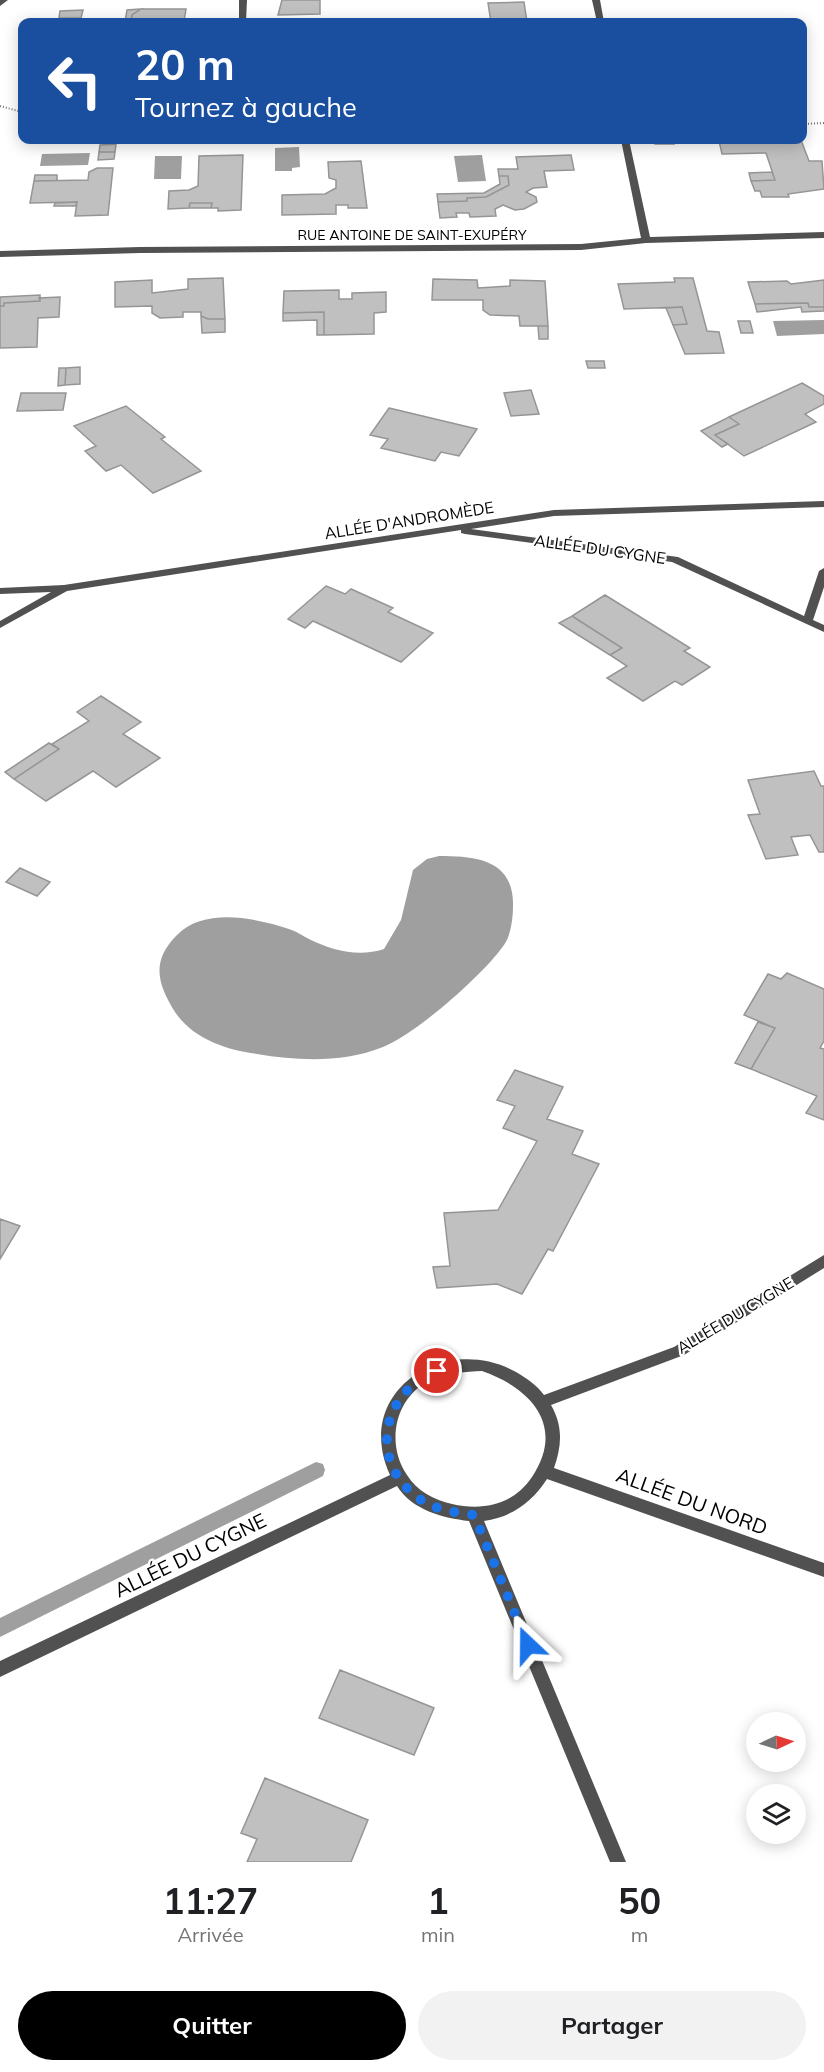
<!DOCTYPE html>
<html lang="fr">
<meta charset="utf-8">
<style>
body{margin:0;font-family:Mulish,sans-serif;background:#f2f2f2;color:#202124;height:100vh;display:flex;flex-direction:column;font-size:22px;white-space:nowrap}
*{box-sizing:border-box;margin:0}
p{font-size:20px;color:#757577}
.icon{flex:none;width:33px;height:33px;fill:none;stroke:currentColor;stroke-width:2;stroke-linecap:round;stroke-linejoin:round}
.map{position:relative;height:1862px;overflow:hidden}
.details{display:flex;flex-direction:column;background:#fff;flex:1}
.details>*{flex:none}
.guide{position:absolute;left:18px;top:18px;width:789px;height:126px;border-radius:12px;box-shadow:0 3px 15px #0003;background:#1a4fa0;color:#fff;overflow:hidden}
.needle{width:39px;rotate:86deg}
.controls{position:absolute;left:746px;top:1712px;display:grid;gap:12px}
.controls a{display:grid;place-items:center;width:60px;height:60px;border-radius:50%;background:#fff;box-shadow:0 3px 15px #0003;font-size:30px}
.pin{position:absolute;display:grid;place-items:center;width:51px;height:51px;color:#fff;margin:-26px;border:3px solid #fff;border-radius:50%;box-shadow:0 2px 6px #0007}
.me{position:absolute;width:66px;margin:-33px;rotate:337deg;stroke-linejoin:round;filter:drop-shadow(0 0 4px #0008)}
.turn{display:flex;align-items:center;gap:21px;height:126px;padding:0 18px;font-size:27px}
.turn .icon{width:78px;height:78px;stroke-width:2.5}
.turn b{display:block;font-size:42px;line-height:51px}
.eta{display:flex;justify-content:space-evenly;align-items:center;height:102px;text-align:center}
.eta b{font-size:36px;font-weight:700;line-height:42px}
.button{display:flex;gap:12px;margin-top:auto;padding:12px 18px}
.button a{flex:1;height:69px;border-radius:36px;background:#000;color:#fff;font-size:24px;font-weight:700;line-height:69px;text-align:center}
.button a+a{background:#f2f2f2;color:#202124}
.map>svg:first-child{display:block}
.water{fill:#9f9f9f}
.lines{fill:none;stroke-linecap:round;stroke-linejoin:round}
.stream{fill:#9f9f9f;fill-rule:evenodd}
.building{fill:#c0c0c0;stroke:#959595;stroke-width:1.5}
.path{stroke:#737373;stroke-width:2;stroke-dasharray:1 2;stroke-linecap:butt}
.minor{fill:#515151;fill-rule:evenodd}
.route{stroke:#1a73e8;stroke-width:10;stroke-dasharray:0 18}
.labels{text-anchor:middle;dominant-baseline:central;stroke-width:4.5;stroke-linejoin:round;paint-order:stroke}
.far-street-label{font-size:14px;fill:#000;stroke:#fff}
.street-label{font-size:16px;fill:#000;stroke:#fff}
.near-street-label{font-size:20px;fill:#000;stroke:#fff}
</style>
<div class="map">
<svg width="824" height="1862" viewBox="0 0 824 1862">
<rect width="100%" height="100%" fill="#fff"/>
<path class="water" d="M299 147 300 167 292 168V171H275V148Z
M90 153 88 165 40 166 42 154Z
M482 155 486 181 458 182 454 156Z
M155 156H182L181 179H154Z
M824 320V334L777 336 773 321Z
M439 856C477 856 514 860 513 906 513 918 511 935 504 945 484 974 416 1034 383 1047 343 1063 299 1061 257 1054 227 1050 193 1039 175 1012 157 983 151 961 177 935 204 907 256 918 289 929 296 931 303 936 309 939 333 951 359 957 384 949L401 920 413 870 427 859Z"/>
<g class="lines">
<path class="stream" d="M316 1462 323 1464 325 1470 323 1476 0 1637V1618Z"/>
</g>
<path class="building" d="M282 0H320V14L278 15Z
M524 2 527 22H491L488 3Z
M141 9 132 15 131 22H125L127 10Z
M141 9H186L184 21 131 22 132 15Z
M83 10 81 18H59L60 11Z
M654 140H673L674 144H655Z
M769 140 770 142 801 140 809 161H822L824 189 788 194 789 197H762L760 191H755L751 181 775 180 766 153 722 154 719 141Z
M116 144 115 152H99L100 145Z
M99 152H115L114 159 98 160Z
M243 155 241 210 218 211V208H211L212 203H190L189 208 168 209 169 191 189 190 198 186 199 156Z
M571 155 574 170 544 171 547 187 533 188 526 192 536 197 537 202 524 209 515 210 503 205 495 209 496 216 470 217 469 213H456L457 217 440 218 438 202 467 201V198L486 197 509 185 508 176H499L498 169H518L516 157Z
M361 161 367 208H348V205H336V214L282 215V195L325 194 336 188V180L329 178 328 162Z
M97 168H113L108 215 75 216 77 202 30 203 34 181 88 180 89 172Z
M772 172 775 180 751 181 749 173Z
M35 175H57V181H34Z
M499 176H508L509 185 486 197 467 198V201L438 202 437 194 484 193 500 184Z
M77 202 76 206H54L55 203Z
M190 203H212L211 208H189Z
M223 278 225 319H208L201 316V312H183V317L160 318 152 313V306L115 307V282L152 280V293L188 289V279Z
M674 278H693L707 331 719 332 724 353 685 354 673 325 687 324 682 307 624 309 618 284 675 282Z
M433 279 477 280 478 288 510 286V280L545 281 548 326H520L519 316 490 315 483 310V300H432Z
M824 280V307H809L808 303 755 304 748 282 787 281 791 284Z
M339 290V299H352V293L386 292V312L374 313V334L324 335V312L283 313 284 291Z
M40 295V301L4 303V306H0V297Z
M60 297 59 317 38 318 37 347 0 348V306H4V303L40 301 39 298Z
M808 303 809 307H824V311L802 312 801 307 757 312 755 304Z
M682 307 687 324 673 325 666 308Z
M324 312V335H317V320L283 321V313Z
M201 316 208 319H225V332L202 333Z
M738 321H750L753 333H741Z
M538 326H548V339H539Z
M586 361H604L605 368H588Z
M80 367V384L65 385 66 368Z
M59 368H66L65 385 58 386Z
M802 383 824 396V404L805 414 816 422 744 456 715 435 739 424 729 417Z
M531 390 539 414 511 416 504 393Z
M21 393H66L63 410 17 411Z
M126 406 165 437 161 439 201 471 153 493 121 465 106 471 85 451 96 446 74 426Z
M389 408 477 429 459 456 441 452 435 461 381 448 388 439 370 435Z
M729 417 739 424 715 435 728 444 722 447 701 431Z
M326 586 345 594 351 589 393 608 388 612 433 633 401 662 313 621 305 628 288 619Z
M605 595 690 648 684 651 710 667 682 685 675 681 643 701 607 678 627 666 610 655 622 648 572 616Z
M572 616 622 648 610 655 559 623Z
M101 696 141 722 123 734 160 758 116 787 93 771 46 801 14 779 59 749 52 744 89 721 77 712Z
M49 743 59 749 14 779 5 772Z
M814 771 821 786H824V852H819L810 835 791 837 798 855 766 859 748 815 760 814 748 780Z
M20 868 50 882 37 896 6 882Z
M787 973 824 989V1041L820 1048 824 1049V1120L806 1113 817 1096 751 1069 775 1028 744 1015 768 974 781 979Z
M758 1022 775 1028 751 1069 735 1063Z
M515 1070 563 1087 547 1119 583 1131 572 1154 599 1164 553 1251 548 1249 522 1294 497 1284 437 1288 433 1267 450 1266 444 1213 498 1210 537 1141 503 1128 515 1106 497 1100Z
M0 1219 20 1226 0 1259Z
M340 1670 434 1708 414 1755 319 1718Z
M265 1778 368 1820 351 1862H247L257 1839 241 1833Z"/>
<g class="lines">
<path class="path" d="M0 106 22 112
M802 124 824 123"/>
<path class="minor" d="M0 0H8L0 6Z
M239 0H247L246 22H239Z
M592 0H600L604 22H597Z
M621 140H629L650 237 824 232V238L646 243 581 250 140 253 0 257V251L140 247 581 244 641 238Z
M824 501V507L554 516 471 529 678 557 804 616 819 571 824 568V587L813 620 824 625V632L672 562 465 534 461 533V530L67 591 0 628V621L51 592 0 594V588L64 585 554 510Z
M824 1255V1268L684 1355 551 1405C563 1426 562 1445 554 1468L824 1563V1577L547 1479C532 1502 512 1517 484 1521L626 1862H610L469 1521C443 1518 412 1510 397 1486L0 1677V1661L390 1475C352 1392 444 1332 516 1372 526 1378 537 1385 544 1395L674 1347ZM482 1371C531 1388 566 1426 532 1477 513 1505 483 1511 452 1504 434 1500 417 1491 407 1475 385 1443 395 1395 433 1379 448 1372 466 1372 482 1371Z"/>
</g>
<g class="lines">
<path class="route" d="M437 1371C382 1392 368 1460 417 1497 433 1510 454 1512 474 1515L528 1645"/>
</g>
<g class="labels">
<g class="far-street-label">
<text x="412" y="235">RUE ANTOINE DE SAINT-EXUPÉRY</text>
</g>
<g class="street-label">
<text transform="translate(409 520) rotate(-9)">ALLÉE D'ANDROMÈDE</text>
<text transform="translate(600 549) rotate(8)">ALLÉE DU CYGNE</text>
<text transform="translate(735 1315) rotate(-31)">ALLÉE DU CYGNE</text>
</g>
<g class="near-street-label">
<text transform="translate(692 1501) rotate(20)">ALLÉE DU NORD</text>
<text transform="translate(190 1555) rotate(-26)">ALLÉE DU CYGNE</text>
</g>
</g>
</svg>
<div class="controls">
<a><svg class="needle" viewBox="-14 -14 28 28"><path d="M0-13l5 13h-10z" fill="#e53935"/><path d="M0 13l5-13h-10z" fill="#757577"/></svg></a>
<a><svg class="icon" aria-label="layers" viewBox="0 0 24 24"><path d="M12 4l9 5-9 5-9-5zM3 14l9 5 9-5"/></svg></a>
</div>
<div class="pin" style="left:437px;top:1371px;background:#d93025"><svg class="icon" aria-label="arrive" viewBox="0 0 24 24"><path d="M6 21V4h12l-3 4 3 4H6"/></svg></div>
<svg class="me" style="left:528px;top:1645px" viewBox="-20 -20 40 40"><path d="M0-17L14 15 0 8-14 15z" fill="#1a73e8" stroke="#fff" stroke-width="4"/></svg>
<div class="guide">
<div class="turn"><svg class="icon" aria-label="left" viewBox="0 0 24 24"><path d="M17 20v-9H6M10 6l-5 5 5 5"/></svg><div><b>20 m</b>Tournez à gauche</div></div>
</div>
</div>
<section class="details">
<div class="eta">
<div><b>11:27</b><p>Arrivée</p></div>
<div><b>1</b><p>min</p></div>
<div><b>50</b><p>m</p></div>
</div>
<div class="button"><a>Quitter</a><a>Partager</a></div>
</section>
